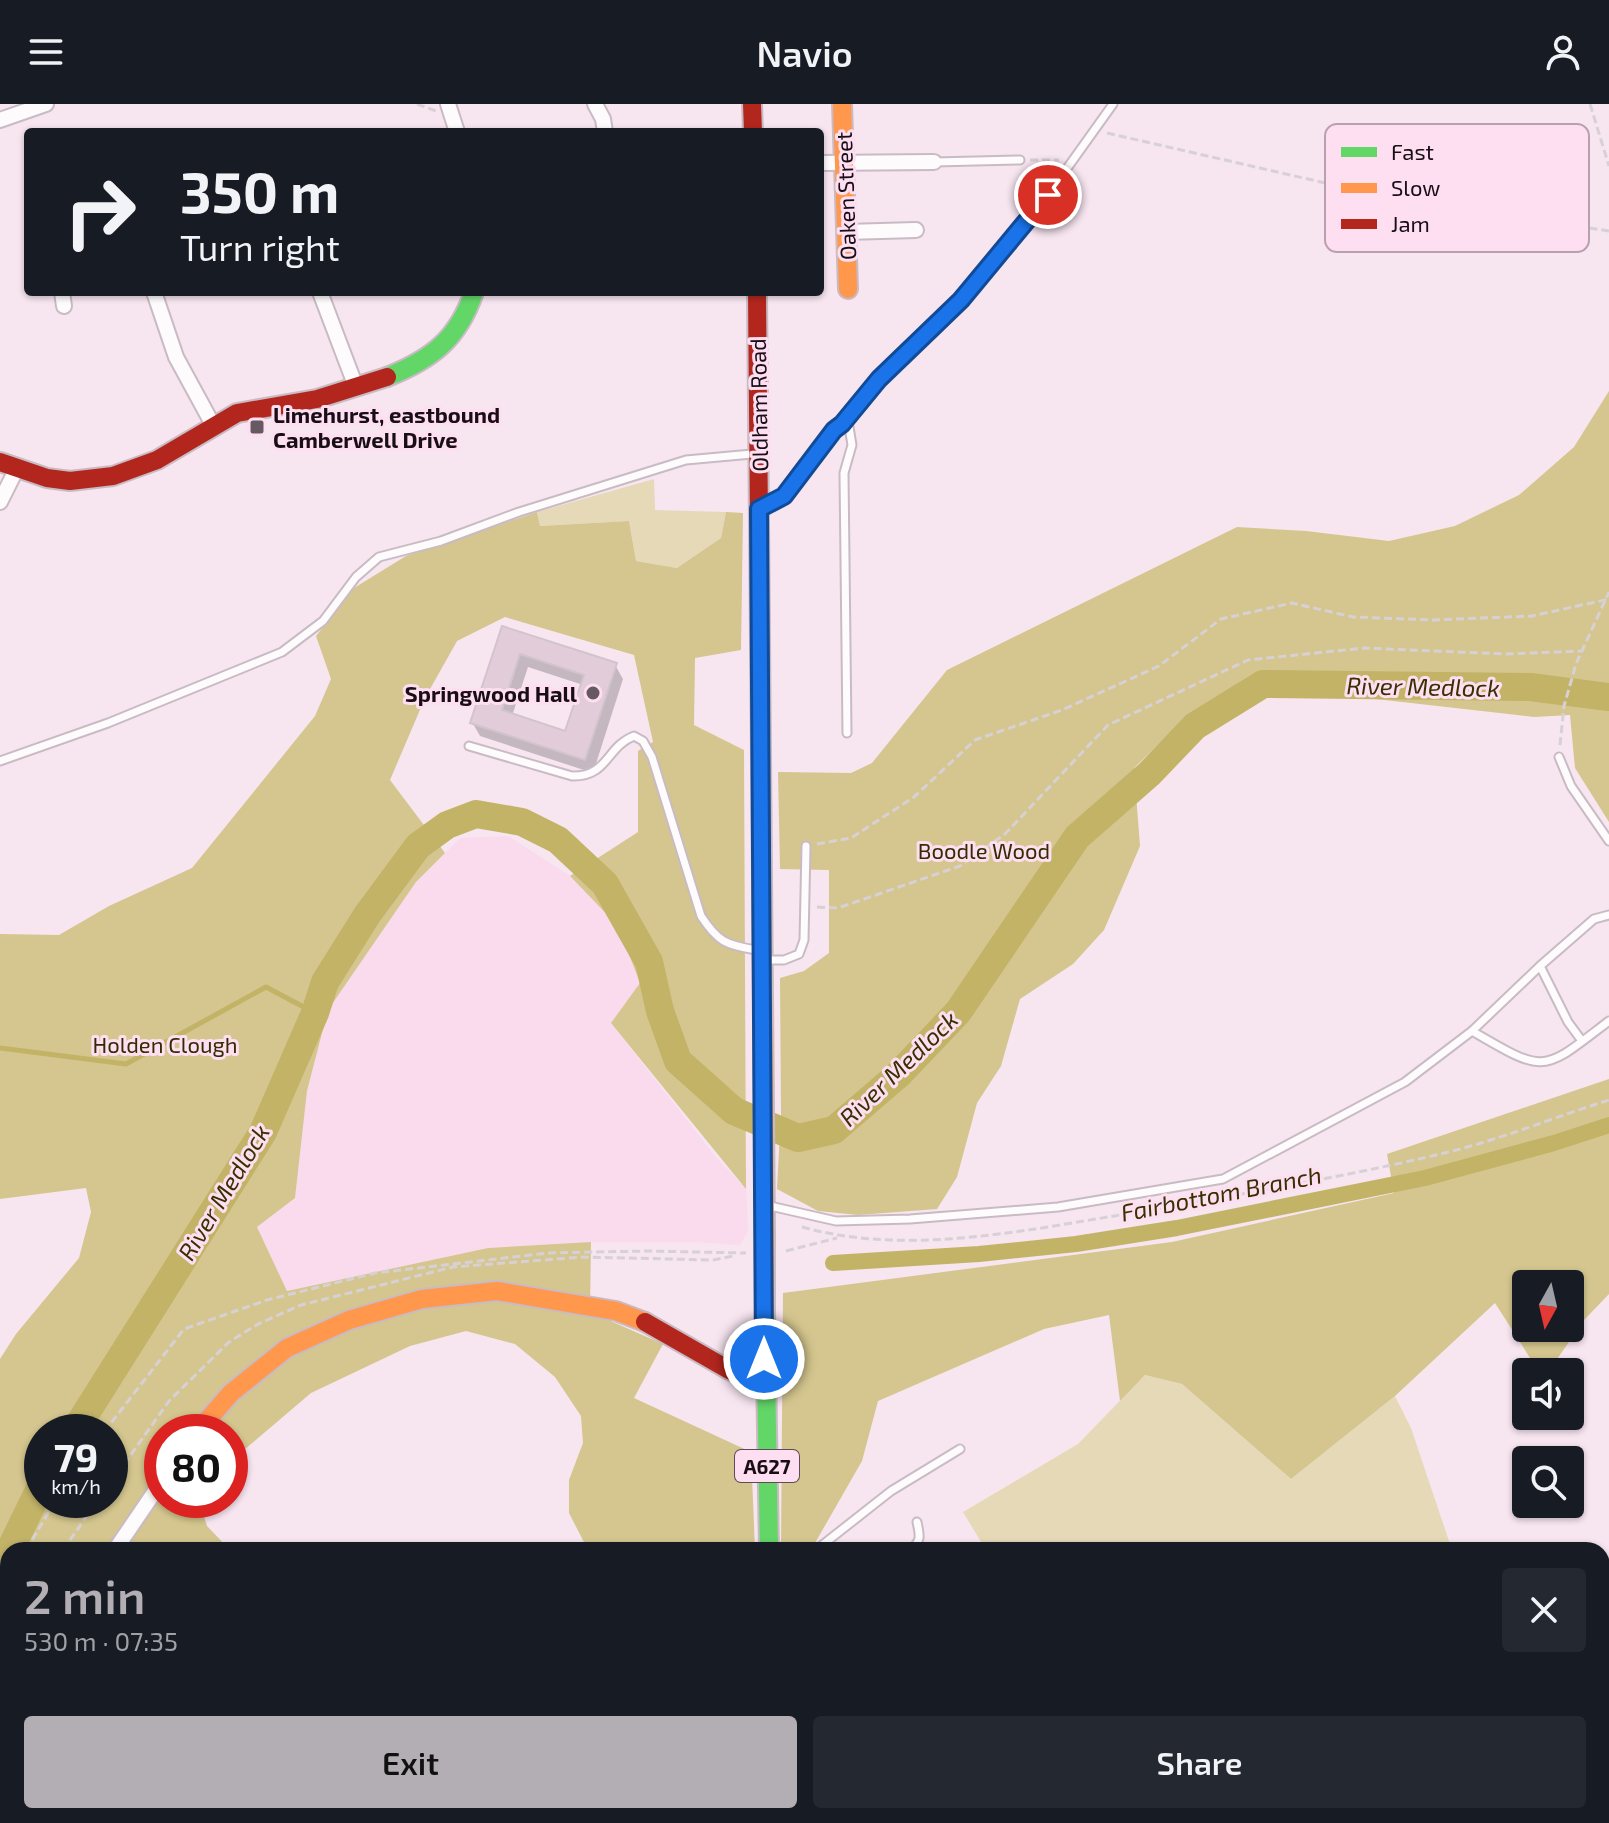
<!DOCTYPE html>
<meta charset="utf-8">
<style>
body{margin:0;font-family:"Exo 2",sans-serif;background:#242831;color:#f1f3f6;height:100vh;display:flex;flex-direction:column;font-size:30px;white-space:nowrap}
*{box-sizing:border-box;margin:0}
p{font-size:26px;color:#9ea1a6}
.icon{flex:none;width:44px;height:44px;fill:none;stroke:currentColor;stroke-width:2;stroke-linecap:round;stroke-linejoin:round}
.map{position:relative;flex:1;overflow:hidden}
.drawer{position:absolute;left:0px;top:1438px;width:1610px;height:282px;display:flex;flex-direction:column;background:#171b24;border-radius:24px 24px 0 0;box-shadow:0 2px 6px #0004}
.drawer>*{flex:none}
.banner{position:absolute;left:24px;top:24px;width:800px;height:168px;border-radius:8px;box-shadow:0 2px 6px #0004;background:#171b24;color:#f1f3f6;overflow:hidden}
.needle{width:52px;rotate:188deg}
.fabs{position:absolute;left:1512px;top:1166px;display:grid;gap:16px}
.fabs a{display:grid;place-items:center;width:72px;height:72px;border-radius:8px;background:#171b24;box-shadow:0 2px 6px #0004;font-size:40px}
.speed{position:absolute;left:24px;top:1310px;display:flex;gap:16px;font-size:40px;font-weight:700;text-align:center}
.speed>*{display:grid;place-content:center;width:104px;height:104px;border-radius:50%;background:#171b24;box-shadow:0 2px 6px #0004;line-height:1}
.speed small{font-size:20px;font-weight:400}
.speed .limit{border:12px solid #d22;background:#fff;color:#111}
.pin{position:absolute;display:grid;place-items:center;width:68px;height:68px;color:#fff;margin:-34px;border:4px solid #fff;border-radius:50%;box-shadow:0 2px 8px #0007}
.me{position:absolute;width:88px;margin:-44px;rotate:0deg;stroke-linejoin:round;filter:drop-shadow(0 0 6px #0008)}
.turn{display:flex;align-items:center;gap:28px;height:168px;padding:0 24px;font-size:36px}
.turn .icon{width:104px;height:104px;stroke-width:2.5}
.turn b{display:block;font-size:56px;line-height:68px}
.round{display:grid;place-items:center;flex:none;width:84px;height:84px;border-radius:8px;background:#242831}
.head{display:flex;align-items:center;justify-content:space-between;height:136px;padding:0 24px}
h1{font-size:48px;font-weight:600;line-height:60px;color:#b2aeb3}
.action{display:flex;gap:16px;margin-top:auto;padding:16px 24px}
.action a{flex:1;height:92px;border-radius:8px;background:#b2aeb3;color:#111;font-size:32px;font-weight:600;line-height:92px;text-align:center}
.action a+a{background:#242831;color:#f1f3f6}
header{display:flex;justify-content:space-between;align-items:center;height:104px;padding:0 24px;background:#171b24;font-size:36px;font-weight:600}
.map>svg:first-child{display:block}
.built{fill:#f9dbed}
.green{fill:#e6d9b8}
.forest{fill:#d4c68e;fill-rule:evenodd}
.water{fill:#c2b367}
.shadow{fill:#0003;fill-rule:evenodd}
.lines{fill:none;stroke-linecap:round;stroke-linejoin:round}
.stream{stroke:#c2b367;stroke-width:5}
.canal{stroke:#c2b367;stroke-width:16}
.river{stroke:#c2b367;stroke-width:28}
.building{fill:#e2ccda;stroke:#d2c4cc;stroke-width:2;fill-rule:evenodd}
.lane-casing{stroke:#c9bbc3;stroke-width:11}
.street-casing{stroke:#c9bbc3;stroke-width:18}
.fast-casing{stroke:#c9bbc3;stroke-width:22}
.slow-casing{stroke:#c9bbc3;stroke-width:22}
.jam-casing{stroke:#c9bbc3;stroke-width:22}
.path{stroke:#d7d1d5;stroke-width:3;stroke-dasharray:8 4;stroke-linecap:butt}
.lane{stroke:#fefbfd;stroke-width:7}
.street{stroke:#fefbfd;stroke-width:14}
.fast{stroke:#63d668;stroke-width:18}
.slow{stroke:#ff974d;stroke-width:18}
.jam{stroke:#b3261e;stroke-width:18}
.slow-bridge-casing{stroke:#c9bbc3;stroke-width:22;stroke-linecap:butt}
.slow-bridge{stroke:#ff974d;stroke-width:18}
.route-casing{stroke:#114b97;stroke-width:20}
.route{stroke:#1a73e8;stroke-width:14}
.poi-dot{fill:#665962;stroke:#fedef1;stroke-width:3}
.labels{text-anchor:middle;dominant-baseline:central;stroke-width:6;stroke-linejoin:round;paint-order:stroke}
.shield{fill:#fedef1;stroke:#5d4c57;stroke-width:2}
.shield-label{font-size:20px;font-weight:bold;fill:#180e15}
.street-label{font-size:22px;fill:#180e15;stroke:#fedef1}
.poi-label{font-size:22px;font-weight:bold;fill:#180e15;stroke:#fedef1;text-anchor:start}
.park-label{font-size:22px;fill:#322d00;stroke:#fedef1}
.water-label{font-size:24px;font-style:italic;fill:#373101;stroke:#fedef1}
.key{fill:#fedef1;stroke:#b9a0af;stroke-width:2}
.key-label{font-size:22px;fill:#180e15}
</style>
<header><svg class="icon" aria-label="menu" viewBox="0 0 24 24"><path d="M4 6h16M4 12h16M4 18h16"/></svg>Navio<svg class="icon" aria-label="person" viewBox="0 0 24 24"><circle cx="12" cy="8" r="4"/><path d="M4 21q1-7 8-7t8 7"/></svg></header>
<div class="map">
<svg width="1609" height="1719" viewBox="0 0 1609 1719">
<rect width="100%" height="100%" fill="#f7e5f0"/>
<path class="built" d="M508 732 570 772 618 822 640 880 611 919 715 1052 746 1085 748 1127 740 1141 695 1138H591L488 1144 287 1187 257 1123 295 1094 307 987 328 906 416 778 460 734Z
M923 1712H1141L1145 1719H921Z"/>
<path class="green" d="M654 375 655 406 726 408 721 434 677 464 636 457 629 417 540 422 537 408Z
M1145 1271 1182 1280 1291 1375 1395 1292 1411 1324 1452 1446H986L963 1408 1078 1340Z
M1609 1661V1688L1602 1690 1604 1702H1609V1717L1544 1719 1541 1712H1546L1548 1718 1572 1712H1602V1662Z
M635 1712H725L724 1719H634Z
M1141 1712H1521V1713L1501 1719H1145Z"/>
<path class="forest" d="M1609 287V718L1575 664 1570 611 1534 613 1358 593 1356 571H1251L1184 615 1134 664 1140 742 1104 826 1073 860 1020 895 1001 962 977 999 957 1073 937 1105 858 1111 818 1107 777 1085 781 1009 780 874 804 867 829 849V766L780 765 778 668 851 669 872 659 947 566 1237 423 1306 427 1389 437 1455 422 1519 391 1574 343Z
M537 408 540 422 629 417 636 457 677 464 721 434 726 408 743 409 741 546 695 554 694 621 744 646 746 1085 611 919 640 879 618 822 570 772 638 728V647L653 638 634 551 505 513 457 537 425 594 390 676 445 749 416 778 328 906 307 987 295 1094 257 1123 287 1187 488 1144 591 1138 590 1208 663 1240 634 1294 751 1348 755 1446H588L569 1409V1376L583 1339 581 1312 555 1273 515 1240 466 1227 410 1242 311 1289 230 1358V1328H162V1396H204L201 1403 207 1422 230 1446H8V1712H22L20 1719H0V1255L16 1230 79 1154 91 1108 86 1084 0 1095V830L59 831 109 802 192 764 315 612 331 575 316 532 354 484 406 452ZM42 1328H110V1396H42Z
M1609 975V1190L1585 1215 1548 1268H1539L1495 1199 1395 1292 1291 1375 1182 1280 1145 1271 1120 1297 1109 1211 1044 1225 878 1297 862 1357 811 1446H781L783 1189 1172 1138 1394 1089 1387 1050ZM1526 1180H1570V1224H1526Z"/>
<path class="water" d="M551 1712H635L634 1719H552Z"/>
<path class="shadow" d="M503 524 615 561 623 575 593 669 480 632 472 618ZM528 563 583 581 567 630 512 612Z
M813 1712H932L931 1718 925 1719H812Z
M949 1712H993L992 1719H942L948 1718Z
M1548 1712H1597L1571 1719H1550Z"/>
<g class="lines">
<path class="stream" d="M0 944 126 960 266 883 315 909"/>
<path class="canal" d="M833 1159 979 1150 1076 1140 1177 1124 1425 1074 1554 1039 1609 1021"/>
<path class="river" d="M74 1328 263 1028 315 909 325 878 367 811 418 742 447 721 476 710 522 718 558 736 605 780 649 858 660 907 678 957 734 1007 798 1034 834 1026 898 971 958 908 1077 733 1149 670 1195 622 1263 580 1530 583 1609 593
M10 1446 42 1380"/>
</g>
<path class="building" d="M502 522 617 559 585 656 470 619ZM520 550 584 571 565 627 502 606Z
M1609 1688V1702L1604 1703 1602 1689Z
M811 1712H913L912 1719H810Z
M947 1712H987L986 1719H940V1715L946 1716Z
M1025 1712H1118L1121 1719H1030Z
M1521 1712H1537L1539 1719H1523Z
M1546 1712H1562L1563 1715 1548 1719Z
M1521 1713 1523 1719 1503 1718Z"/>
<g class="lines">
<g class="lane-casing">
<path id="lane" d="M934 58 1020 56
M842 320 879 275 961 196 1048 91 1113 0
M765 402 784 392 839 321 849 323 852 341 844 369 847 629
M469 642 572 672C608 673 606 643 634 632L643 637 652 653 701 812C718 838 726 841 756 846
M1559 653 1571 682 1609 737
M0 657 108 619 282 548 323 517 356 473 379 453 441 437 519 408 686 356 752 350
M767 856H784L799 850 804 836 806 742
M1540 862 1568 918 1582 937
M1472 927C1547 971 1542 968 1609 917
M770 1102 836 1117 910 1115 1058 1103 1223 1075 1405 978 1472 927 1540 862 1594 815 1609 811
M816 1446 891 1387 960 1345
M909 1446C922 1438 920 1432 917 1418"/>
</g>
<g class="street-casing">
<path id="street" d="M448 0 457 28
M595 0 603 15 605 28
M0 16 46 0
M820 59 934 58
M846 128 916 126
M62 188 64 202
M154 188 176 253 213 321
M320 188 356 283
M0 398 16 366
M115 1446 162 1377
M0 1614 8 1603"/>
</g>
<g class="fast-casing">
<path id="fast" d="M387 273C432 255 458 235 474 188
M765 1207 769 1446
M752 1719 753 1712"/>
</g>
<g class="slow-casing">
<path id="slow" d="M842 0 848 185
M760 535 765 1130
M197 1328 231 1289 287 1244 349 1216 422 1195 497 1187 616 1207 645 1218"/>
</g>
<g class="jam-casing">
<path id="jam" d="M752 0 753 28
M757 188 760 535
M0 358 47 374 70 377 113 372 157 356 237 309 317 295 387 273
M645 1218 729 1266 764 1279"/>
</g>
<path class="path" d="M417 0 436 7
M1590 0 1609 62
M1107 29 1369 89 1609 127
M1030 56H1059
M1560 641 1564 602 1576 560 1609 488
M817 740 851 734 914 693 975 636 1062 606 1159 562 1221 515 1292 499 1353 513 1434 516 1532 512 1609 495
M817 803 838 804 960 762 1005 730 1108 621 1248 556 1364 544 1507 550 1582 547
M802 1123C907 1152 1021 1127 1126 1110 1230 1092 1334 1075 1436 1051 1494 1038 1552 1014 1609 996
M786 1147 837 1134
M104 1328 184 1225 267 1196 375 1169 548 1149 647 1147 746 1149
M110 1380 169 1297 229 1238 258 1220 301 1201 453 1163 583 1153 713 1156 733 1152
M26 1446 56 1396
M63 1446 98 1396
M0 1494 8 1479
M0 1539 8 1527"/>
<use href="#lane" class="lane"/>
<use href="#street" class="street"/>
<use href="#fast" class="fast"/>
<use href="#slow" class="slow"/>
<use href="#jam" class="jam"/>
<g class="slow-bridge-casing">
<path id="slow-bridge" d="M765 1130V1207"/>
</g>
<use href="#slow-bridge" class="slow-bridge"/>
</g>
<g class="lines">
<g class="route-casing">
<path id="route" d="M764 1255 759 405 784 392 834 326 842 320 879 275 961 196 1048 91"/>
</g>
<use href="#route" class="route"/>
</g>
<g class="poi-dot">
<rect x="249" y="315" width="16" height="16" rx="4"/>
<circle cx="593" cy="589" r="8"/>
</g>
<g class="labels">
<rect class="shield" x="735" y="1346" width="64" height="32" rx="6"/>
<g class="shield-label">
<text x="767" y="1362">A627</text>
</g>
<g class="street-label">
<text transform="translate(845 92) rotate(-92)">Oaken Street</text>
<text transform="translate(758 301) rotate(-91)">Oldham Road</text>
</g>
<g class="poi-label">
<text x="273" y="310">Limehurst, eastbound<tspan x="273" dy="25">Camberwell Drive</tspan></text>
<text x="577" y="589" text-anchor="end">Springwood Hall</text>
</g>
<g class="park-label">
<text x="984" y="746">Boodle Wood</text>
<text x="165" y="940">Holden Clough</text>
</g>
<g class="water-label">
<text transform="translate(1423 582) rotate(1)">River Medlock</text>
<text transform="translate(898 964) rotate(-44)">River Medlock</text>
<text transform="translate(223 1088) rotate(-59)">River Medlock</text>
<text transform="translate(1221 1089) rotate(-11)">Fairbottom Branch</text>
</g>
</g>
<rect x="1325" y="20" width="264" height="128" rx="12" class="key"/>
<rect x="1341" y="43" width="36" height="10" fill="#63d668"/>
<rect x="1341" y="79" width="36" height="10" fill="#ff974d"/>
<rect x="1341" y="115" width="36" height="10" fill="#b3261e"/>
<g class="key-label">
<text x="1391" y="56">Fast</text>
<text x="1391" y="92">Slow</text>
<text x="1391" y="128">Jam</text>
</g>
</svg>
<div class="fabs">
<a><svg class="needle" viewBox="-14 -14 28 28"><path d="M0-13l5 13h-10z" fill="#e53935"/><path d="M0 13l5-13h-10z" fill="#9ea1a6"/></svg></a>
<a><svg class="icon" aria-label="sound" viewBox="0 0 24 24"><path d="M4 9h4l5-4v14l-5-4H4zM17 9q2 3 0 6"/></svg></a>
<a><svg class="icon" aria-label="search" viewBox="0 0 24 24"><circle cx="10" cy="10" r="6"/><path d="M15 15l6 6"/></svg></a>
</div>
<div class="speed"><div>79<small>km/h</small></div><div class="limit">80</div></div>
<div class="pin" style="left:1048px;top:91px;background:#d93025"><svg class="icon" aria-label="arrive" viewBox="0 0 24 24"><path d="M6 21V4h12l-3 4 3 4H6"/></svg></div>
<svg class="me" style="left:764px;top:1255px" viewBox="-20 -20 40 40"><circle r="17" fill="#1a73e8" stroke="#fff" stroke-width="3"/><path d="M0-11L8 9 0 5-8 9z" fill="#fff"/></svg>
<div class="banner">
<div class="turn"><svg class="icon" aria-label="right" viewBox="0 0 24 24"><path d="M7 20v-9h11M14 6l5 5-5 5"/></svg><div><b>350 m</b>Turn right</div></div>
</div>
<section class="drawer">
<div class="head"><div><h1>2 min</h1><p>530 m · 07:35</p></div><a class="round"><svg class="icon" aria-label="close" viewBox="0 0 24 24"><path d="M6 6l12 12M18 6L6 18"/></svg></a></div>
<div class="action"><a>Exit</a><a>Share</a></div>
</section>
</div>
